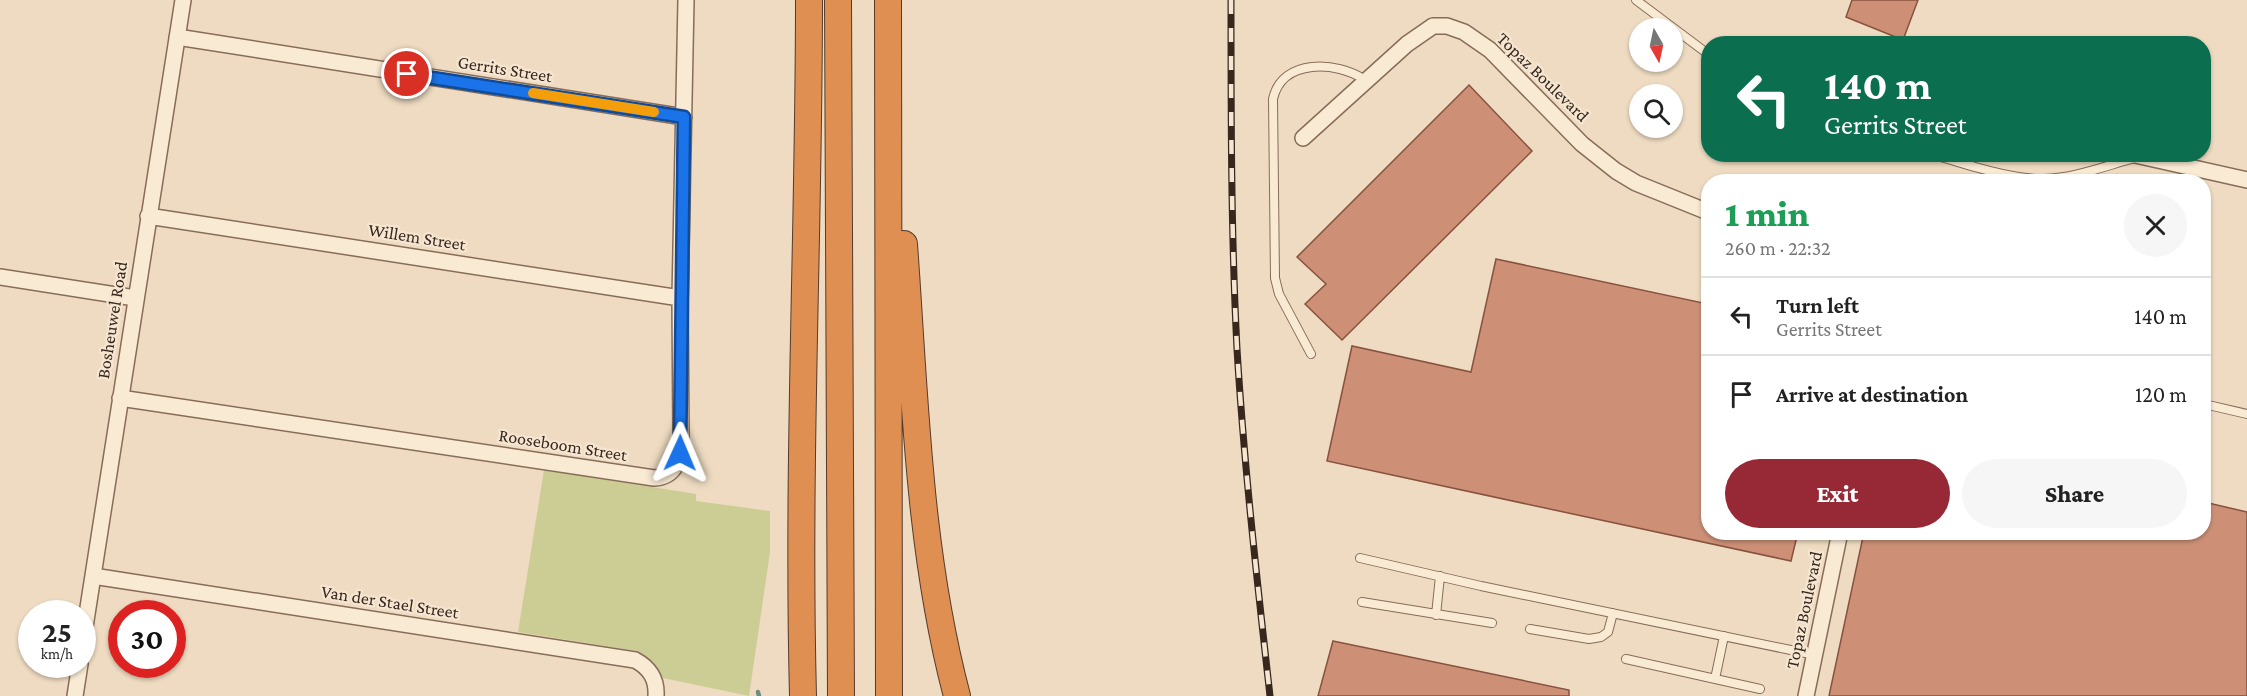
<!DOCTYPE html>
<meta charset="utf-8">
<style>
body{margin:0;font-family:"Crimson Pro",serif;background:#f6f6f6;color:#222;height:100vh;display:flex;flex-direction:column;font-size:22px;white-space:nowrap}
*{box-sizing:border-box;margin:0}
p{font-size:20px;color:#767676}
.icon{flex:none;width:33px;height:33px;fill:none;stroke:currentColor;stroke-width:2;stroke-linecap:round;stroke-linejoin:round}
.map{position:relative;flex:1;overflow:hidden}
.details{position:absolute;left:1701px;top:174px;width:510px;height:366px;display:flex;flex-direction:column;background:#fff;border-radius:24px;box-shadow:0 2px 4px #0004}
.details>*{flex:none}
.guide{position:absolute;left:1701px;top:36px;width:510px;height:126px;border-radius:24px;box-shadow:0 2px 4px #0004;background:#0b6e4f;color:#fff;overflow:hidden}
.needle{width:39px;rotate:171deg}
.controls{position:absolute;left:1629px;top:18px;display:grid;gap:12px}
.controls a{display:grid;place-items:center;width:54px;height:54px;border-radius:50%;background:#fff;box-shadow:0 2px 4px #0004;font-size:30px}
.speed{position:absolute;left:18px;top:600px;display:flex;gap:12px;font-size:30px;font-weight:700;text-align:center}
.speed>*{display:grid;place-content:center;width:78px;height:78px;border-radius:50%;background:#fff;box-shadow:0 2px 4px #0004;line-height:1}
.speed small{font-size:15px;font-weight:400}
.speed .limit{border:9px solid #d22;background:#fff;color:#111}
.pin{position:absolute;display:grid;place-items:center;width:51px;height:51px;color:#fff;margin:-26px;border:3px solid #fff;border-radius:50%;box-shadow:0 2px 6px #0007}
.me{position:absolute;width:66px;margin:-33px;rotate:1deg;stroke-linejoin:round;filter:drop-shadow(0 0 4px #0008)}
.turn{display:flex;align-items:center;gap:21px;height:126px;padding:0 24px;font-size:27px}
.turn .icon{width:78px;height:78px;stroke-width:2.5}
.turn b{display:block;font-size:42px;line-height:51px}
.round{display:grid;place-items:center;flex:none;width:63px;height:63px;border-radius:32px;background:#f6f6f6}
.head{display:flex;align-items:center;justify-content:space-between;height:102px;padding:0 24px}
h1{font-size:36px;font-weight:800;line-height:45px;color:#1e9e55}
.action{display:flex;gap:12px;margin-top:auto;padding:12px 24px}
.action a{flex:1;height:69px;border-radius:36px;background:#972836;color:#fff;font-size:24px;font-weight:800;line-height:69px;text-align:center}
.action a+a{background:#f6f6f6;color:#222}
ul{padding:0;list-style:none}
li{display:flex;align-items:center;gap:18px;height:78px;padding:0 24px;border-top:2px solid #e0e0e0}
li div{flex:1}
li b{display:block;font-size:22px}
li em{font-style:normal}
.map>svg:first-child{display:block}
.green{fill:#cccc95}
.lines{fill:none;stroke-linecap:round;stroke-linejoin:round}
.stream{stroke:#6b8e81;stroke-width:4.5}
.building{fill:#cd9077;stroke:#87523e;stroke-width:1.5}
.service-casing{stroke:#886c59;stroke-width:10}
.minor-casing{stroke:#886c59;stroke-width:18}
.motorway-casing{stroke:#553b2d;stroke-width:28}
.service{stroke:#f9ead4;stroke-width:8}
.minor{stroke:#f9ead4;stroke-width:15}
.motorway{stroke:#df8f51;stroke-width:26}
.rail-casing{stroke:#37271d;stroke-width:7}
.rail{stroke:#f6e6d1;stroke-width:4.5;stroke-dasharray:14;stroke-linecap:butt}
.route-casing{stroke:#114b97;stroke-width:15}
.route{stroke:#1a73e8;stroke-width:10}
.slow{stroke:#f59e0b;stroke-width:10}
.labels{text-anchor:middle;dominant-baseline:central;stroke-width:4.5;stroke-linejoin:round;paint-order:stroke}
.street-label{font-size:18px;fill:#37271d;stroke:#f6e6d1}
</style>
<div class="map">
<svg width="2247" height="696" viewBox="0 0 2247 696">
<rect width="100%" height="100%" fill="#eedbc1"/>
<path class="green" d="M544 470 696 494V501L770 511V552L749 696 663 678 653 662 636 651 518 632Z"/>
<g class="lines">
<path class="stream" d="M758 692 759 696"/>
</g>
<path class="building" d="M1852 0H1918L1903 40 1846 17Z
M1469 85 1532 151 1342 340 1305 304 1326 284 1297 257Z
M1496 259 1708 304V532H1798L1791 561 1327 461 1352 346 1471 372Z
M2204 502 2247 512V696H1829L1864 532H2204Z
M1333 641 1569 690V696H1318Z"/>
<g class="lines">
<g class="service-casing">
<path id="service" d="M1636 0 1708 54
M1930 154C1964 163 2010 180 2044 179 2075 178 2105 166 2135 158
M1311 354 1279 294 1275 278 1273 99C1282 58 1337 61 1365 80
M2204 404 2247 414
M1360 558 1481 586 1815 655
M1362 602 1492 623
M1436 615 1440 576
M1530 629 1589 639 1601 637 1608 632 1613 613
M1626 659 1760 689
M1715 679 1724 636"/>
</g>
<g class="minor-casing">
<path id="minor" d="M177 37 684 117
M1303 138 1407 44 1433 26H1447L1464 32 1490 50 1582 144 1616 171 1636 183 1708 212
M2131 154 2247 180
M148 216 680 298
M0 277 135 298
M120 398 654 478C676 477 680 459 681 440L680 298 686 0
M93 576 635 660C650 668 657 679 656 696
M82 646 183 0
M75 696 80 664
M1806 696 1840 532"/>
</g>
<g class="motorway-casing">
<path id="motorway" d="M838 0 841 696
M888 0 889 696
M904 244C915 395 918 549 957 696
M803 696C797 464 809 232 809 0"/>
</g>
<use href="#service" class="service"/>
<use href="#minor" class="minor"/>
<use href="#motorway" class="motorway"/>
<g class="rail-casing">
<path id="rail" d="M1231 0C1231 116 1231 233 1237 349 1244 465 1257 580 1270 696"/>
</g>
<use href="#rail" class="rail"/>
</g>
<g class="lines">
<g class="route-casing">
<path id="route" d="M407 74 684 117 680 453"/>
</g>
<use href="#route" class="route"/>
<path class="slow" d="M533 93 654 112"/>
</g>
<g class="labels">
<g class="street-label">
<text transform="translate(505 69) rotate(9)">Gerrits Street</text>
<text transform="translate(1543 77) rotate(44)">Topaz Boulevard</text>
<text transform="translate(417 237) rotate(9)">Willem Street</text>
<text transform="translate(112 320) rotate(-81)">Bosheuwel Road</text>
<text transform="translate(563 445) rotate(9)">Rooseboom Street</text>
<text transform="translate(390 602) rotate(9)">Van der Stael Street</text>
<text transform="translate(1804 610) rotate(-78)">Topaz Boulevard</text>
</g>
</g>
</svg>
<div class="controls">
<a><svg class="needle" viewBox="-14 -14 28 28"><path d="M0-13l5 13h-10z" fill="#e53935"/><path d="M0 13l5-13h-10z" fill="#767676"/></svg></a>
<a><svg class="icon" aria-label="search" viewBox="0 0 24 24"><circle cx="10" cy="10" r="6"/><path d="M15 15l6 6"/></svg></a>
</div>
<div class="speed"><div>25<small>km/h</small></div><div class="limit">30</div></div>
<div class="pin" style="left:407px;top:74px;background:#d93025"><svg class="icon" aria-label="arrive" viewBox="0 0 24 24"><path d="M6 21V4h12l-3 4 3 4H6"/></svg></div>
<svg class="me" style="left:680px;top:453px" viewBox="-20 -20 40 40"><path d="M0-17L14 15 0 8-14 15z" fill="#1a73e8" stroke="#fff" stroke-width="4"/></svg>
<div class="guide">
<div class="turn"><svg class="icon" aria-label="left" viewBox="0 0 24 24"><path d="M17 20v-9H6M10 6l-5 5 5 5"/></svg><div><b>140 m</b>Gerrits Street</div></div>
</div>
<section class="details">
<div class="head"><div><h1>1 min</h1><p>260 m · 22:32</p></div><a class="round"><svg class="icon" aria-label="close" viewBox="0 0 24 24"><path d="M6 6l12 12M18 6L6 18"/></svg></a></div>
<ul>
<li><svg class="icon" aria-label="left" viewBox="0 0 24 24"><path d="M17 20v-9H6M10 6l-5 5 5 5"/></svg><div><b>Turn left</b><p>Gerrits Street</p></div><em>140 m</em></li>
<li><svg class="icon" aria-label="arrive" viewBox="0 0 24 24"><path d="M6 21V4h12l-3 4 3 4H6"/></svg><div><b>Arrive at destination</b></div><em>120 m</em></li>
</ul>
<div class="action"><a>Exit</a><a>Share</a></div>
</section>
</div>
